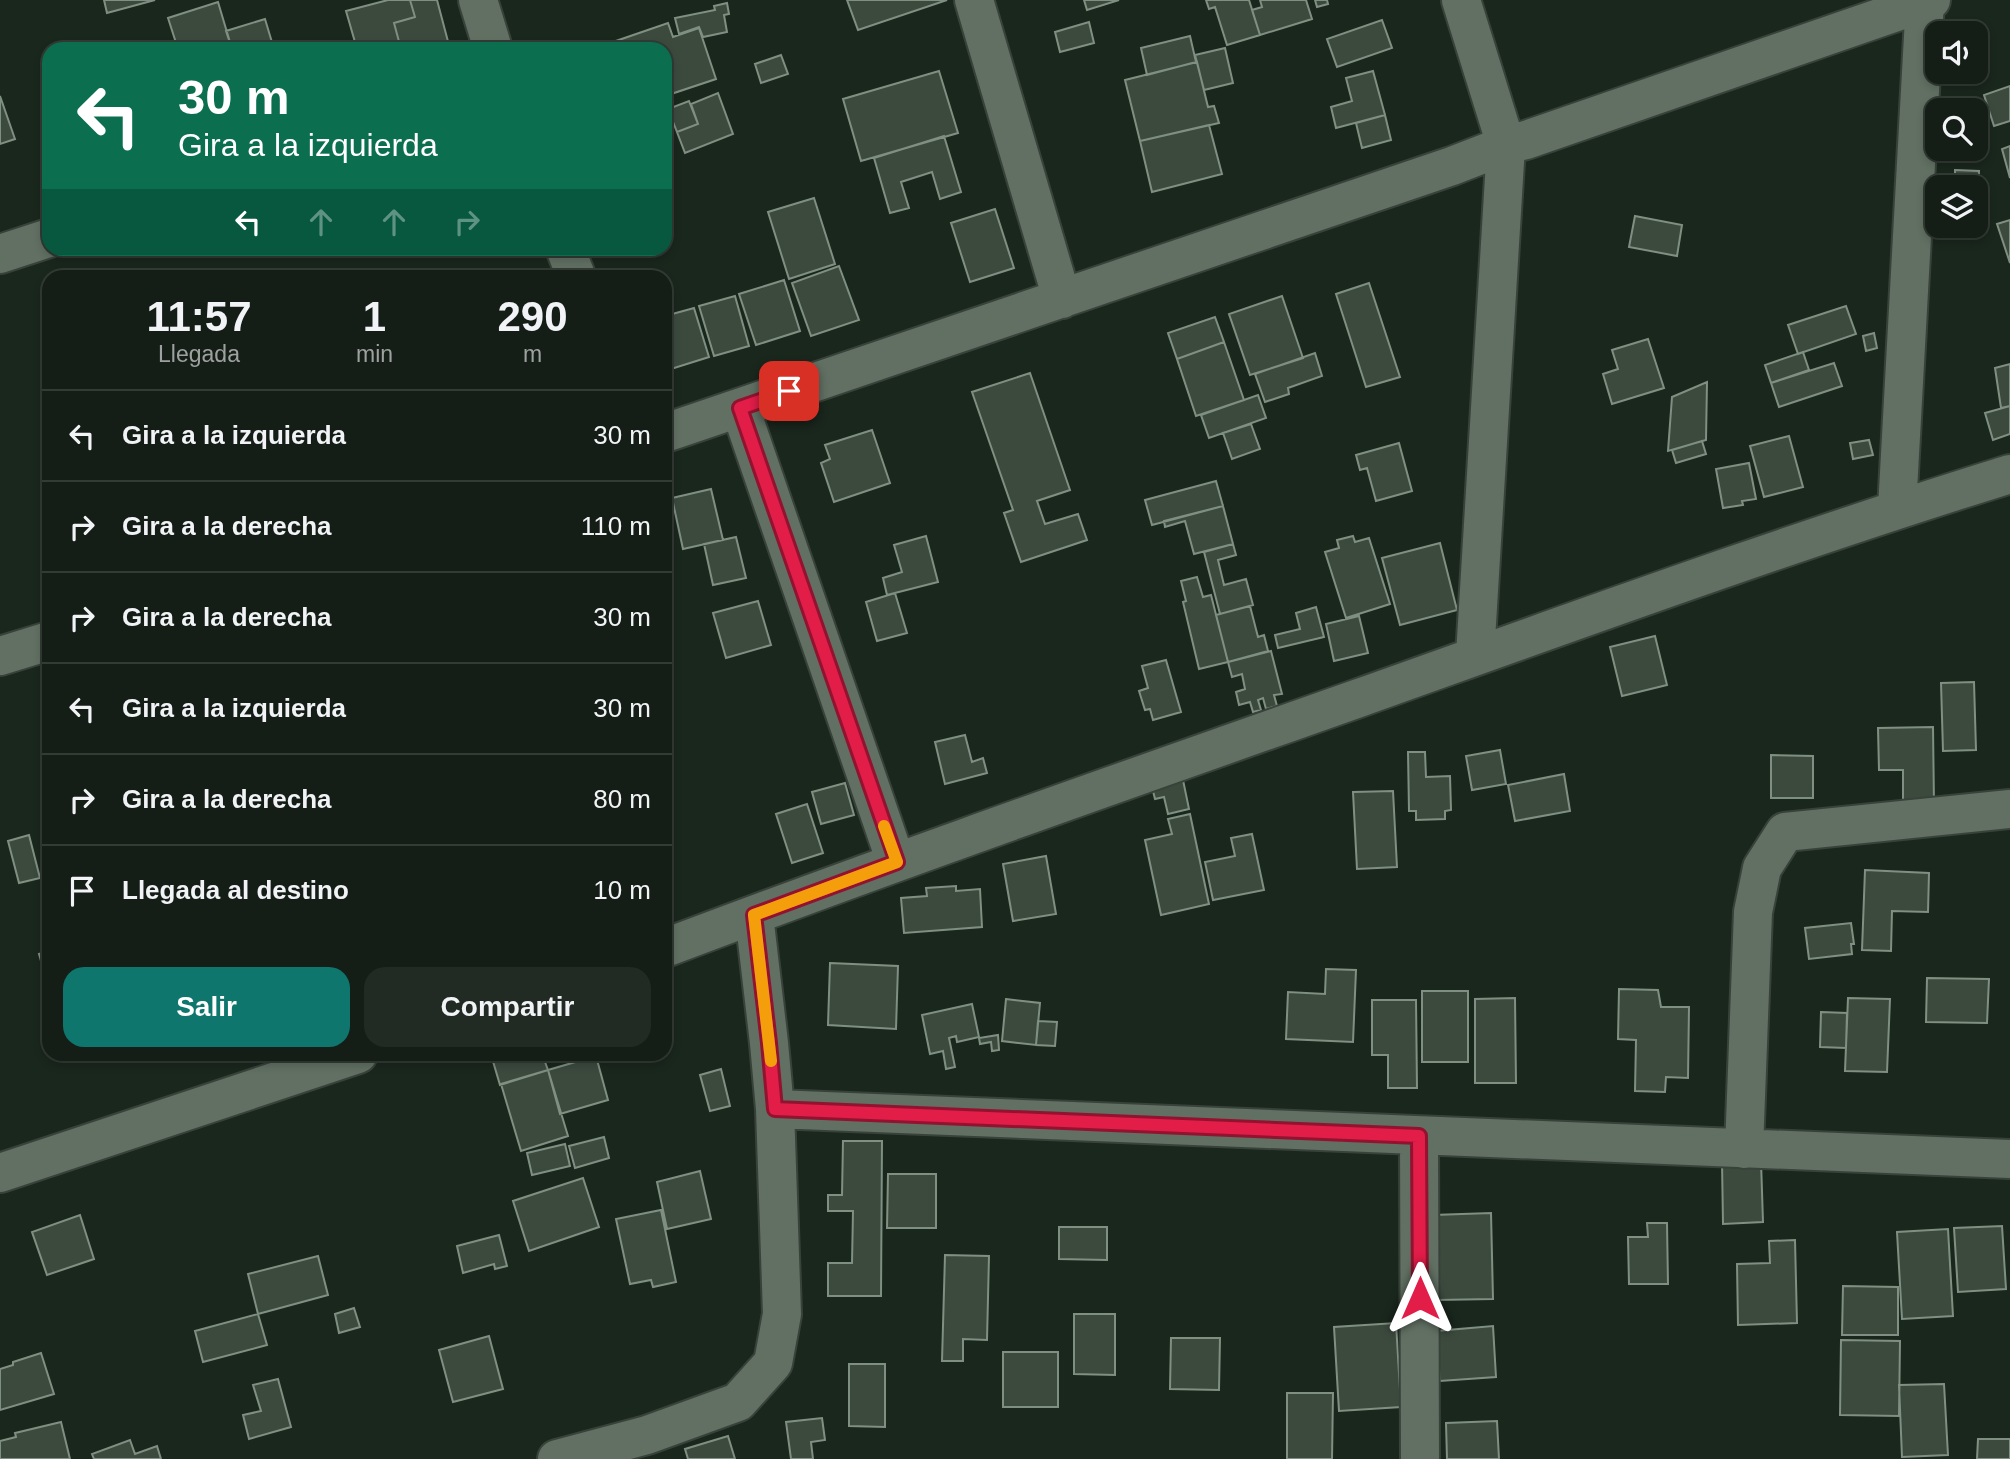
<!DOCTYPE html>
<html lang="es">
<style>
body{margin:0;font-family:Helvetica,sans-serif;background:#212a23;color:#f1f3f6;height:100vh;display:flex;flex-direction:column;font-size:26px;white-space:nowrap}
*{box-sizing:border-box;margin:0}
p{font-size:23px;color:#9da2a1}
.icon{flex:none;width:38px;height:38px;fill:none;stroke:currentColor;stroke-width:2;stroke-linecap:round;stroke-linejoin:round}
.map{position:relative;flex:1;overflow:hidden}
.drawer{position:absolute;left:42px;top:270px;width:630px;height:791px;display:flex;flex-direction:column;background:#141d16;border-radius:21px;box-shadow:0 4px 10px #0003,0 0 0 2px #333b35}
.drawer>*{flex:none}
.guide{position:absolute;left:42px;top:42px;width:630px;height:214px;border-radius:21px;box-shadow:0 4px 10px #0003,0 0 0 2px #333b35;background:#0b6e4f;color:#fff;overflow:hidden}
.fabs{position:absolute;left:1925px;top:21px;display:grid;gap:14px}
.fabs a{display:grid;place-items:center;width:63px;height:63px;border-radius:14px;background:#141d16;box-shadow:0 4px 10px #0003,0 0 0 2px #333b35;font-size:35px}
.pin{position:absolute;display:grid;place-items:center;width:60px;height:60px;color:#fff;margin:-30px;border-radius:14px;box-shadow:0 4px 10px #0006}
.me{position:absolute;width:77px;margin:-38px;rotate:0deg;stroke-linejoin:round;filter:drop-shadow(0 0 5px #0008)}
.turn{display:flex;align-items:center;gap:24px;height:147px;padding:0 21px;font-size:32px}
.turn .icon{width:91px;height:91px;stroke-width:2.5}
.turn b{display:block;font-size:49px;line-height:60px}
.lanes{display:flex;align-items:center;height:66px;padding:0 21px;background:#0003;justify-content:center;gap:35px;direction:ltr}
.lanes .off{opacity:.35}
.eta{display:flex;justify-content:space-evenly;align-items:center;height:119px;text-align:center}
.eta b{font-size:42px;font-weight:800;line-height:49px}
.action{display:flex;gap:14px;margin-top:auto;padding:14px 21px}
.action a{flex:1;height:80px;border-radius:21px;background:#0f766e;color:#fff;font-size:28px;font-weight:800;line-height:80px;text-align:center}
.action a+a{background:#212a23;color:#f1f3f6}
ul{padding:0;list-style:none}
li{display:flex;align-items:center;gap:21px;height:91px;padding:0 21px;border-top:2px solid #333b35}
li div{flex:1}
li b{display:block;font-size:26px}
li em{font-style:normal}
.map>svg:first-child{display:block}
.building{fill:#3c4a3e;stroke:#7f8f81;stroke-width:2}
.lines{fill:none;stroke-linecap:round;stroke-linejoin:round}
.minor-casing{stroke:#38423a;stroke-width:42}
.minor{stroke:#617063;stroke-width:38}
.route-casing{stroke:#92132f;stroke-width:18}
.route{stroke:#e11d48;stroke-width:12}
.slow{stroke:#f59e0b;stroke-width:12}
</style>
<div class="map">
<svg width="2010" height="1459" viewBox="0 0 2010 1459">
<rect width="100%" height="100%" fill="#1a271d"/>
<path class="building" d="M104 0H155L107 13Z
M388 0H410L415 17 394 23 401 49H357L346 11Z
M410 0H437L450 49H401L394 23 415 17Z
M847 0H947L858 30Z
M1084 0H1119L1087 10Z
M1206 0H1249L1260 35 1227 45 1215 7 1209 9Z
M1260 0H1306L1312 19 1260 35 1252 10 1262 7Z
M1315 0H1327L1328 4 1317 7Z
M218 2 232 49H178L168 18Z
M727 3 729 14 724 15 727 32 703 37 699 27 679 34 675 18 715 10 714 6Z
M265 19 274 49H232L226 31Z
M1382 20 1392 48 1337 67 1327 39Z
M1089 22 1094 43 1060 52 1055 32Z
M668 23 673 37 699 28 716 79 665 96V49H615L613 42Z
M1190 36 1196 62 1147 75 1141 48Z
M1225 48 1233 83 1204 90 1195 55Z
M781 55 788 74 761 83 755 64Z
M1197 62 1208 107 1214 106 1219 123 1140 141 1125 80Z
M939 71 958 133 861 161 843 99Z
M1373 71 1385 115 1336 128 1331 107 1352 101 1346 78Z
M2010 86V121L1994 126 1984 95Z
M718 93 733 134 685 153 677 132 698 124 691 104Z
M0 96 15 139 0 144Z
M689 101 698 124 677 132 668 109Z
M1385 115 1391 140 1362 148 1356 123Z
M1209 125 1222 174 1152 192 1140 141Z
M944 136 961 192 940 199 932 172 901 182 909 208 890 213 874 158Z
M2010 146V178L2002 149Z
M1955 170 1979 171 1976 238 1952 237 1953 226H1976V187H1955Z
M814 198 835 264 789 279 768 212Z
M995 209 1014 268 970 282 951 223Z
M1635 216 1682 225 1677 256 1629 247Z
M2010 220V263L1997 224Z
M839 266 859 320 811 336 792 283Z
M784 280 800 331 756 345 739 294Z
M1369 283 1400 377 1366 387 1336 294Z
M735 296 749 346 714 356 699 306Z
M1282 296 1303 358 1250 375 1229 314Z
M1846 306 1856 334 1798 354 1788 325Z
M694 308 709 357 671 369 665 349V316Z
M1215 317 1224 342 1177 359 1168 333Z
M1874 333 1877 348 1866 351 1863 336Z
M1648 339 1664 388 1612 404 1603 374 1618 369 1612 350Z
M1224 342 1244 400 1196 416 1177 359Z
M1803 352 1809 370 1771 383 1765 365Z
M1315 353 1322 376 1288 388 1289 394 1265 402 1255 374Z
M1834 363 1842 386 1779 407 1771 383Z
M2010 364V406L2001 408 1995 368Z
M1030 373 1070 490 1037 501 1045 524 1078 514 1087 540 1021 562 1004 513 1013 510 972 392Z
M1707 382 1706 440 1668 451 1672 397Z
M1258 395 1266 418 1209 438 1201 415Z
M2010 406V434L1993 440 1985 413Z
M1251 424 1260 449 1232 459 1223 433Z
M872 430 890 483 834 502 821 463 830 459 825 445Z
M1789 436 1803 487 1764 497 1750 446Z
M1869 440 1873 455 1853 459 1850 443Z
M1702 441 1706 454 1676 463 1672 450Z
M1399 443 1412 491 1376 501 1367 468 1360 470 1356 455Z
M1749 463 1756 499 1742 501 1743 505 1723 508 1716 469Z
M1216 481 1223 506 1152 525 1145 500Z
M711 489 723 540 683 549 672 498Z
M1223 506 1233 544 1194 554 1185 521 1165 527 1164 521Z
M926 536 938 582 887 595 883 578 902 572 894 545Z
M1353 536 1355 542 1369 538 1390 604 1346 618 1325 552 1339 548 1337 540Z
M736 537 746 578 713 585 704 544Z
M1440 543 1457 610 1400 625 1382 558Z
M1233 544 1236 555 1218 560 1224 585 1246 579 1253 605 1220 614 1204 552Z
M1197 577 1203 597 1211 595 1228 662 1199 669 1183 602 1186 601 1181 581Z
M895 593 907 633 877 641 866 602Z
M758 601 771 645 726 658 713 613Z
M1250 606 1258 637 1264 635 1268 651 1228 662 1216 615Z
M1316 607 1324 637 1278 648 1275 635 1300 629 1296 613Z
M1359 616 1368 653 1334 661 1326 624Z
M1655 636 1667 685 1622 696 1610 647Z
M1271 651 1282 694 1274 695 1277 706 1266 709 1263 698 1258 700 1261 710 1253 712 1250 702 1239 705 1236 692 1245 689 1242 674 1232 677 1228 662Z
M1166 660 1181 712 1153 720 1150 709 1145 710 1139 691 1148 688 1142 666Z
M1974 682 1976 750 1943 751 1941 683Z
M1933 727 1934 804 1903 805V770H1879L1878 728Z
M965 735 972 762 983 758 987 773 945 784 935 742Z
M1500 750 1506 784 1472 790 1466 756Z
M1408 752H1425L1426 777 1450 776 1451 810 1445 811V819L1416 820V811H1409Z
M1771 755 1813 756V798H1771Z
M1564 774 1570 811 1515 821 1508 785Z
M1183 780 1189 809 1168 814 1164 797 1155 799 1152 787Z
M845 783 854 815 821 824 812 792Z
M1393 791 1397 867 1357 869 1353 792Z
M807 804 823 853 792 863 776 814Z
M1190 814 1209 904 1161 915 1145 840 1172 834 1168 819Z
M1252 834 1264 890 1213 900 1205 862 1235 856 1231 838Z
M29 835 40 878 19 883 8 841Z
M1046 856 1056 914 1013 921 1003 864Z
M1865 870 1929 873 1928 912 1892 911 1891 951 1862 950Z
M956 886V891L980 889 982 927 904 933 901 898 927 896 926 888Z
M49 894V918L43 896Z
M1851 923 1854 944H1851L1852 954 1809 959 1805 928Z
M49 951V989L39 954Z
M830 963 898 966 896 1029 828 1025Z
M1326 969 1356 970 1353 1042 1286 1039 1288 992 1325 994Z
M1927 978 1989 979 1987 1023 1926 1022Z
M1619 989 1658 990 1661 1007H1689L1688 1078 1666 1077 1665 1092 1635 1091 1636 1040 1618 1039Z
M1422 991H1468V1062H1422Z
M1515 998 1516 1083H1475V999Z
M1848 998 1890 999 1887 1072 1845 1071Z
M1006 999 1040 1003 1036 1045 1002 1041Z
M1372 1000H1416L1417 1088H1388V1055H1372Z
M972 1004 979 1037 957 1042 956 1036 949 1038 955 1067 946 1069 943 1051 930 1054 922 1015Z
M1821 1012 1847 1013 1846 1048 1820 1047Z
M1038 1021 1057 1022 1055 1046 1036 1045Z
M998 1035 999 1050 992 1051 991 1042 980 1044 979 1038Z
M506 1054H542L548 1070 500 1085 492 1058Z
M596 1056 608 1100 560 1114 548 1070Z
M721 1069 730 1106 710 1111 700 1075Z
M548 1070 568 1136 521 1151 501 1084Z
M604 1137 609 1158 575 1168 569 1146Z
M843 1141H882L881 1296H828V1263H852L853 1211H828V1195H842Z
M565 1144 570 1166 532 1175 527 1153Z
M1761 1161 1763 1222 1723 1224 1722 1162Z
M700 1171 711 1219 667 1229 657 1182Z
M888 1174H936V1228H887Z
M583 1178 599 1227 529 1251 513 1201Z
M661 1210 676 1282 653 1287 651 1280 630 1284 616 1219Z
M1491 1213 1493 1299 1436 1300 1433 1215Z
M80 1215 94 1259 47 1275 32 1232Z
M1647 1223H1667L1668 1284H1629L1628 1237H1648Z
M2002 1226 2006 1289 1958 1292 1954 1228Z
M1059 1227H1107V1260L1059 1259Z
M1948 1229 1953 1316 1902 1319 1897 1232Z
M499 1235 507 1266 495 1269 494 1264 463 1273 457 1246Z
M1795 1240 1797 1323 1738 1325 1737 1264 1770 1263 1769 1241Z
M945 1255 989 1256 987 1340 963 1339V1361H942Z
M318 1256 328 1295 258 1314 248 1274Z
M1843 1286 1898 1287V1335H1842Z
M354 1308 360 1327 339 1333 335 1314Z
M258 1314 267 1345 203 1362 195 1331Z
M1074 1314H1115V1375L1074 1374Z
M1396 1323 1401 1407 1339 1411 1334 1327Z
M1493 1326 1496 1377 1440 1381 1436 1331Z
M489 1336 503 1389 453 1402 439 1350Z
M1171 1338H1220L1219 1390 1170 1389Z
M1841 1340 1900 1341 1899 1416 1840 1415Z
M1003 1352H1058V1407H1003Z
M41 1353 54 1394 0 1410V1369L13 1365V1362Z
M849 1364H885V1427L849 1426Z
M278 1379 291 1427 249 1439 243 1415 261 1411 253 1385Z
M1944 1384 1948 1455 1902 1457 1899 1385Z
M1287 1393H1333L1332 1459H1287Z
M822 1418 825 1440 811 1442 813 1459H791L786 1422Z
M1497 1421 1499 1459H1447L1446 1423Z
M61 1422 70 1459H0V1441L16 1437 15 1433Z
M728 1436 735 1459H688L685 1449Z
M1978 1439H2010V1459H1977Z
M130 1440 135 1454 157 1446 161 1459H94L92 1454Z"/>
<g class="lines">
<g class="minor-casing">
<path id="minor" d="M478 0 493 49
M974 0 1062 299
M1461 0 1506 145 1475 656
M565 248 576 276
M0 254 49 238
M740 408 896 862
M665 433 1452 166 1506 145 1526 140 1931 0
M1897 509 1925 0
M0 656 49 641
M665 948C895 861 1127 780 1359 698 1575 621 1791 542 2010 474
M775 1109 2010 1159
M1419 1136 1420 1459
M1744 1149 1753 912 1762 868 1785 832 2010 809
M0 1173 358 1054
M557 1459 647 1435 738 1402 773 1363 782 1314 775 1109 769 1043 754 915"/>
</g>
<use href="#minor" class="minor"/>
</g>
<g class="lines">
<g class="route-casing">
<path id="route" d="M789 391 740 408 897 862 754 915 769 1043 775 1109 1419 1136 1420 1298"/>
</g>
<use href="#route" class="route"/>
<path class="slow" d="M771 1061 754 915 897 862 884 826"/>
</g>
</svg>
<div class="fabs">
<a><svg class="icon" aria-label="sound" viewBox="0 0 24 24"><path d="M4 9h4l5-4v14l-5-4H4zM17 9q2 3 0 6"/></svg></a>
<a><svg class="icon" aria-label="search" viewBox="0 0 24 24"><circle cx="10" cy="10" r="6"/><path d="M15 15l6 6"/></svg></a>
<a><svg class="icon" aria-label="layers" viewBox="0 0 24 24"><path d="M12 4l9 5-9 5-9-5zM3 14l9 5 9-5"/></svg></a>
</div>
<div class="pin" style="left:789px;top:391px;background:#d93025"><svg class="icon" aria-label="arrive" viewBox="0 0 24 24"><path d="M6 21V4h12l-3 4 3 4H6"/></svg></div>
<svg class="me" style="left:1420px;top:1298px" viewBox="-20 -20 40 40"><path d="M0-17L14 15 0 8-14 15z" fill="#e11d48" stroke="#fff" stroke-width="4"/></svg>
<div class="guide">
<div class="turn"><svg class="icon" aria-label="left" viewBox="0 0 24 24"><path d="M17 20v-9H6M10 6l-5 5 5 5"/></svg><div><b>30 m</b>Gira a la izquierda</div></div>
<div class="lanes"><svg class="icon" aria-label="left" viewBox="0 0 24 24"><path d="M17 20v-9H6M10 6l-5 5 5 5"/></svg><svg class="icon off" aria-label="ahead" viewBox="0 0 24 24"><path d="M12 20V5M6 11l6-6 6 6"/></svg><svg class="icon off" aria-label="ahead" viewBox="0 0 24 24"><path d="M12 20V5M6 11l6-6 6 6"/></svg><svg class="icon off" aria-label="right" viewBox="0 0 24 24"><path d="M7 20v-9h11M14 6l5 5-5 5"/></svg></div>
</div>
<section class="drawer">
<div class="eta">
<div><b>11:57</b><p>Llegada</p></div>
<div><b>1</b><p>min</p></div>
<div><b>290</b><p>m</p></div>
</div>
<ul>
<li><svg class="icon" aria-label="left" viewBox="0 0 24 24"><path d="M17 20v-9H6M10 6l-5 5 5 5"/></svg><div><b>Gira a la izquierda</b></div><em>30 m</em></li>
<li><svg class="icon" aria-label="right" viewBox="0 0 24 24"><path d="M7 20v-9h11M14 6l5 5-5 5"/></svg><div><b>Gira a la derecha</b></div><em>110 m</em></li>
<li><svg class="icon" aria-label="right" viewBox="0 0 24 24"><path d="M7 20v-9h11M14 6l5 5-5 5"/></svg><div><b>Gira a la derecha</b></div><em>30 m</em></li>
<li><svg class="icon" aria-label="left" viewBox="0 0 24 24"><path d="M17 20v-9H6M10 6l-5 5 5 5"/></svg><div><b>Gira a la izquierda</b></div><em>30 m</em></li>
<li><svg class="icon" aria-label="right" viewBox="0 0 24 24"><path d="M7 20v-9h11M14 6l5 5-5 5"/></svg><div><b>Gira a la derecha</b></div><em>80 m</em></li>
<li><svg class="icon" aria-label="arrive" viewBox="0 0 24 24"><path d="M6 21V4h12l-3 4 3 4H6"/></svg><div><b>Llegada al destino</b></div><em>10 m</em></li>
</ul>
<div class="action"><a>Salir</a><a>Compartir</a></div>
</section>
</div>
